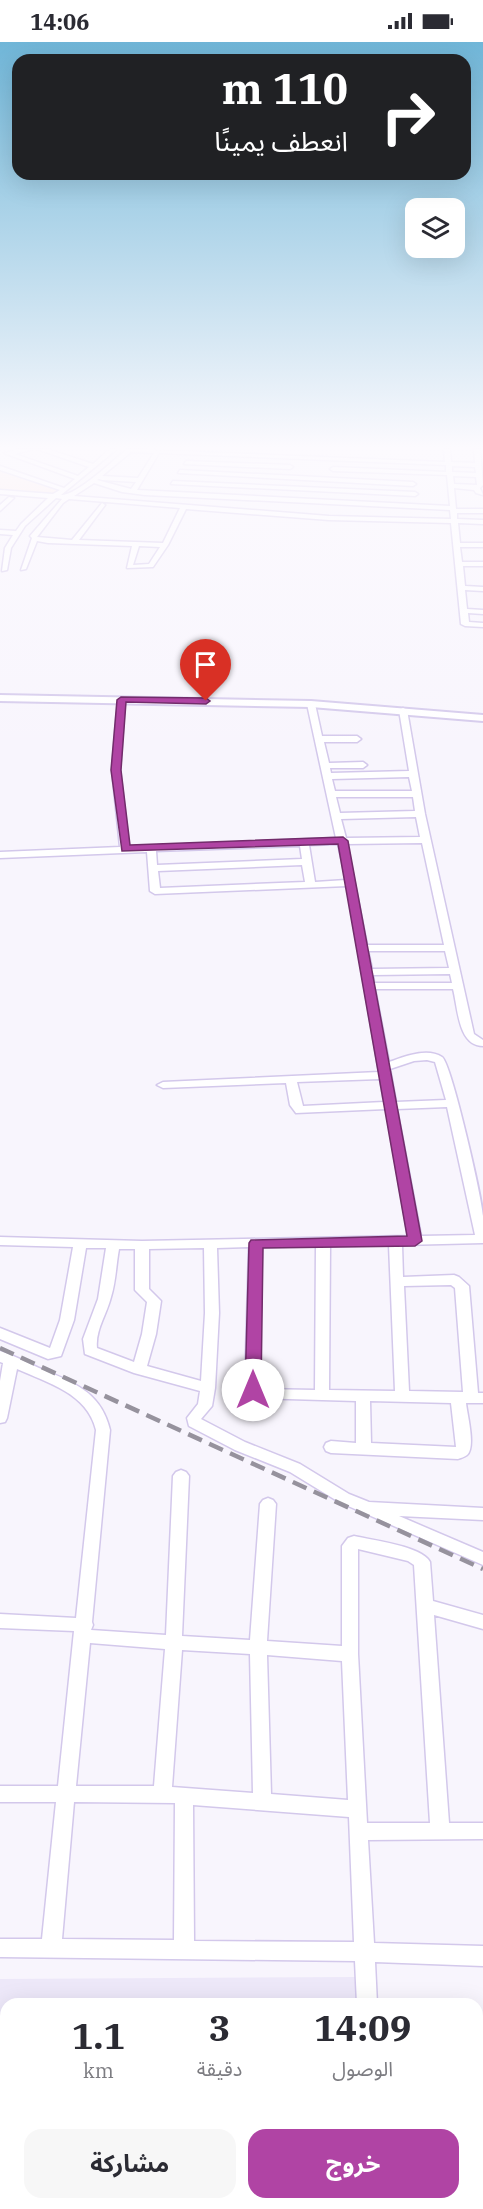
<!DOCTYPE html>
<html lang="ar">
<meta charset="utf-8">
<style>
body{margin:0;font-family:"IBM Plex Serif","Noto Sans Arabic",serif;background:#f7f7f7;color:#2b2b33;direction:rtl;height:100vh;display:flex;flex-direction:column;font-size:22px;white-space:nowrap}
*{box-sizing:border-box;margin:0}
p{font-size:20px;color:#7c7c81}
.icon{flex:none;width:33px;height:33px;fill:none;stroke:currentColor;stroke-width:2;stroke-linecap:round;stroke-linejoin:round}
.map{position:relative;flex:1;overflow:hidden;direction:ltr}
.drawer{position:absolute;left:0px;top:1956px;width:483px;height:212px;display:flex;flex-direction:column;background:#fff;border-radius:18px 18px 0 0;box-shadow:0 6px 24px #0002;direction:rtl}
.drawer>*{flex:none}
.guide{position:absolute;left:12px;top:12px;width:459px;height:126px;border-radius:18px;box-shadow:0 6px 24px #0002;direction:rtl;background:#202124;color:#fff;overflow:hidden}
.buttons{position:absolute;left:405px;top:156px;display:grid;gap:12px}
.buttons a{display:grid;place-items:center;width:60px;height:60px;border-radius:12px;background:#fff;box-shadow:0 6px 24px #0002;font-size:30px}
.pin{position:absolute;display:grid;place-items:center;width:51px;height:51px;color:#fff;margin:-62px -26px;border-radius:50% 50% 50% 0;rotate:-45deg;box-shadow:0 0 6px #0007}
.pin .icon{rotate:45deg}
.me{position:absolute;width:66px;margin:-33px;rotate:0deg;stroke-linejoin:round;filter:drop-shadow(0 0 4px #0008)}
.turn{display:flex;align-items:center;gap:21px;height:126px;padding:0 24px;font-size:27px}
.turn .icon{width:78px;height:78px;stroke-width:2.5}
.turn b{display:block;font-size:42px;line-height:51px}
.eta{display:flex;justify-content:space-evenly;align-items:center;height:102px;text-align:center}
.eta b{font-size:36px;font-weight:700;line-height:42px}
.primary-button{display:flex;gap:12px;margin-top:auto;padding:12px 24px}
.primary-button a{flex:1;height:69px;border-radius:18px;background:#b044a4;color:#fff;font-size:24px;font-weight:700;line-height:69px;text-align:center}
.primary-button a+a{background:#f7f7f7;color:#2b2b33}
.status{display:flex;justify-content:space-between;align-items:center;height:42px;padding:0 30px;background:#fff;direction:ltr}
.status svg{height:16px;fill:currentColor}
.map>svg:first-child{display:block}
.built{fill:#ede8f9}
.education{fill:#fde7e3}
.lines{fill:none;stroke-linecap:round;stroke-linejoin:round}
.minor-casing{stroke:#d3c8eb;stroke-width:3}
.major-casing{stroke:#d3c8eb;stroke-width:4}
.minor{fill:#fff;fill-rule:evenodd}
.major{fill:#fff;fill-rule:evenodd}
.rail{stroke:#96929d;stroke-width:4.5;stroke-dasharray:15 8;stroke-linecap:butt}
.route{fill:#b044a4;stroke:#722c6b;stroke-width:1.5}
</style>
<div class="status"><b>14:06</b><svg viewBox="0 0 49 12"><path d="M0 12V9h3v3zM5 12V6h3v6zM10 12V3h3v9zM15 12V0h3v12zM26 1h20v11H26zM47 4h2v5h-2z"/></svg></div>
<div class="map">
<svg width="483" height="2167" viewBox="0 0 483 2167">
<rect width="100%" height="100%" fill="#f8f5fd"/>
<path class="built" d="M358 1935 359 1962H6V2162H370L371 2167H0V1937Z"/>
<path class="education" d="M0 428 58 447V449L51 452 0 448Z"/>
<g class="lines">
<g class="minor-casing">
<path id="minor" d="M19 407H33L15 412 78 434 89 425 37 407H47L93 422 110 407H117L61 453C76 454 114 418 127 407L445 420 444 407H450L451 420 475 421 474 407H480L483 443 480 446 483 453 476 451 474 448 454 446 456 467H483V471H457V477L483 478V482L458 481 460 501H483V505H460L462 520H483V524H463L465 544 483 545V549L465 548 467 567 483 568V572L468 571 469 580 483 581V585L465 584 461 582 451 481 329 478 186 467 168 503 153 525 127 526 132 504 48 501 37 499 26 527 21 528 32 496 30 494 62 457 56 456 25 484 11 506 7 528 2 529 5 506 13 493 0 492V488L16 489 21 482 48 456 0 452V448L53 452 60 448 0 428V424L64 446 75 437 4 411ZM131 410 154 411 138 436 102 434ZM159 411 446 423V430L333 425 330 427 333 429 447 433 450 464 137 448ZM452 424 475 425 476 431 452 430ZM453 434 476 435 477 443 454 442ZM99 437 102 438 136 440 131 447 97 438ZM94 441 122 450 145 453 450 468 451 477 329 474 74 454ZM69 457 180 466 163 501 79 498 105 463 102 461 72 498 37 495 63 461ZM139 504 160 505 149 522 133 523Z
M186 419 290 423 293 425 290 427 184 422Z
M180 428 413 440 416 442 413 444 178 431Z
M173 439 415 450 418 452 415 454 171 442Z
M9 455 14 456 0 469V463Z
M118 656 125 658 120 728 129 805 336 796 307 662 311 660 315 662 322 694H357L361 697 357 700H324L329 721 363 720 367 723 363 726H330L331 731 409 729 399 668 403 666 407 668 425 772 474 992 483 998V1004C458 1004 458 966 453 947H375L389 1020C404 1015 427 1005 442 1015 451 1020 482 1156 483 1174 483 1183 483 1192 483 1201L402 1203 403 1235 454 1233 459 1235 469 1244 478 1351H483V1361H466C467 1372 476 1405 467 1413 465 1415 460 1416 458 1417L331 1411 326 1409 324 1405 326 1401 331 1399 356 1401V1359L252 1356 245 1345 249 1205 217 1206 219 1271 215 1346 212 1364 201 1377 245 1400 300 1422 349 1452 369 1460 483 1466V1478L399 1474 483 1510V1523L339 1460 290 1430 235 1408 189 1384 187 1376 198 1362 200 1349 134 1331 85 1312 83 1297 98 1257 106 1206H86L74 1278 61 1314 48 1317 0 1297V1286L50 1306 60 1278 73 1205 0 1203V1195L142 1199 408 1194 386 1067 296 1071 290 1063 286 1041 163 1046 157 1043 163 1040 379 1030 347 844 155 852 150 849 147 810 0 816V810L120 805 112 728ZM409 735 412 749H335L332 737ZM336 755H413L415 769 340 771ZM416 775 420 795 346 796 341 777ZM422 801 444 903H367L347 802ZM338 802 346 838 315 840 309 803ZM300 804 302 817 157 823 156 809ZM302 823 305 840 160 846 158 829ZM368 909H445L449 926 372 927ZM450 932 452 941H374L373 933ZM427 1018 435 1020 446 1058 396 1060 390 1027 414 1019ZM380 1037 384 1060 303 1064 297 1040ZM447 1065 475 1193 421 1194 397 1067ZM389 1203 395 1349 329 1348 330 1204ZM316 1204 315 1348 261 1347 259 1344 262 1205ZM204 1206 205 1271 201 1339 147 1324 156 1292 161 1259 149 1247V1207ZM119 1207H135V1248L147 1260 142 1292 134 1320 97 1306C95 1288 107 1272 111 1255 116 1239 116 1223 119 1207ZM451 1243 455 1246 463 1350 409 1349 404 1244ZM370 1359 451 1361 456 1405 371 1401Z
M0 1309C13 1313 26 1320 39 1326 72 1340 101 1349 110 1388L92 1580 93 1583 91 1588 166 1593 173 1434 176 1430 181 1428 186 1430 189 1434 182 1594 250 1598 260 1462 263 1458 268 1456 273 1458 276 1462 267 1599 342 1604V1504L348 1496 354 1494C371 1498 422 1504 430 1520L433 1559 483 1573V1587L434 1573 449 1781H483V1797L368 1798 374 1901 483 1904V1924L375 1920 377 1962H357L355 1919 0 1915V1897H42L56 1760H0V1744H58L74 1589 0 1586V1572L76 1576 96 1388C87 1351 48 1341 17 1327L7 1376 5 1380 0 1381V1339L3 1321 0 1320ZM358 1507 408 1519 414 1523 430 1781H367L358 1612ZM90 1601 165 1607 154 1744H76ZM182 1608 250 1612 253 1751 172 1745ZM267 1613 342 1619 348 1758 271 1752ZM74 1760 175 1761 174 1898 62 1897ZM193 1763 349 1775 354 1900 194 1899Z
M366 2162H388V2167H366Z"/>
</g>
<g class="major-casing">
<path id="major" d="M0 653 311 659 483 673V679L311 665 0 659Z"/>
</g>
<use href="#minor" class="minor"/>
<use href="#major" class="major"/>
<path class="rail" d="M0 1306 483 1527"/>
</g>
<linearGradient id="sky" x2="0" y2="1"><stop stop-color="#70b6d8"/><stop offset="0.57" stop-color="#fcfafe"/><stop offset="1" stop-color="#fcfafe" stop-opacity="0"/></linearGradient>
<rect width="483" height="711" fill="url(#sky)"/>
<path class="route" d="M121 655 206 656 210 659 206 662 126 660 121 728 130 803 343 795 348 799 422 1199 415 1204 263 1206 261 1348 259 1352H247L245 1348 249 1201 251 1198 407 1194 338 802 122 809 111 728 117 658Z"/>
</svg>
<div class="buttons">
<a><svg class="icon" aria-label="layers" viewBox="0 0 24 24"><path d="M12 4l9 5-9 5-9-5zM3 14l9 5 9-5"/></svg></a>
</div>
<div class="pin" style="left:206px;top:659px;background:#d93025"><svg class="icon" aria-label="arrive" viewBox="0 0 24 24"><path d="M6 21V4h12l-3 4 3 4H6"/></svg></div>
<svg class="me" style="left:253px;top:1348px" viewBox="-20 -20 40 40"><circle r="19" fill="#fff"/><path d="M0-13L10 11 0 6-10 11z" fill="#b044a4"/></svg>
<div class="guide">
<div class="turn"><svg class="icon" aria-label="right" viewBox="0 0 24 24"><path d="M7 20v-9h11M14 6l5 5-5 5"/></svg><div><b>110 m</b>انعطف يمينًا</div></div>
</div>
<section class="drawer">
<div class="eta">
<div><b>14:09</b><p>الوصول</p></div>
<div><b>3</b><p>دقيقة</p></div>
<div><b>1.1</b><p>km</p></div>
</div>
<div class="primary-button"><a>خروج</a><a>مشاركة</a></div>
</section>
</div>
